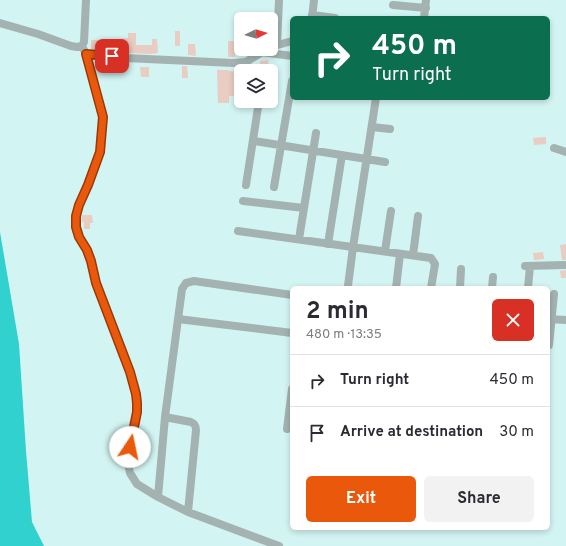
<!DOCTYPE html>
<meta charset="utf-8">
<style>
body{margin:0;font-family:Overpass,sans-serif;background:#f2f2f3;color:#2b2b33;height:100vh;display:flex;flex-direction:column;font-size:15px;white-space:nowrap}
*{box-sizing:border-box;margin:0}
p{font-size:13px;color:#7c7c81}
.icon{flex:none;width:22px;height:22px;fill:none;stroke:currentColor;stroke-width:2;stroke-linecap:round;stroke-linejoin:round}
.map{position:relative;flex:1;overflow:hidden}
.sheet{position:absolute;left:290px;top:286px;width:260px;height:244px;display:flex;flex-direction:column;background:#fff;border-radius:6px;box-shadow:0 2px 6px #0003}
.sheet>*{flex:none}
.top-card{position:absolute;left:290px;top:16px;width:260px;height:84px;border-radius:6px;box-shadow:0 2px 6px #0003;background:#0b6e4f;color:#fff;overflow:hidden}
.needle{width:26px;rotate:85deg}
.controls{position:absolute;left:234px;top:12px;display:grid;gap:8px}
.controls a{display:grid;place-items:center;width:44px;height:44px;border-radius:6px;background:#fff;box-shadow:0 2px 6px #0003;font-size:20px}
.pin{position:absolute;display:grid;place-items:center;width:34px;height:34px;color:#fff;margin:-17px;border-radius:8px;box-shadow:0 2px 6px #0006}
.me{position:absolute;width:44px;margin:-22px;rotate:11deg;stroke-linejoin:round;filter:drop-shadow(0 0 3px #0008)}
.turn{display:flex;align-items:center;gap:14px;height:84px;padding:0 16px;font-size:18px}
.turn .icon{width:52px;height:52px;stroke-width:2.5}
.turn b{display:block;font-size:28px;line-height:34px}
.round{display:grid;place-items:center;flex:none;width:42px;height:42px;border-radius:6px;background:#f2f2f3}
.head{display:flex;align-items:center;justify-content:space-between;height:68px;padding:0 16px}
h1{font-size:24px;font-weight:700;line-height:30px}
.button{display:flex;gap:8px;margin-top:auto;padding:8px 16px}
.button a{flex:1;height:46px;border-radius:6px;background:#ea580c;color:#fff;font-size:16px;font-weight:700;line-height:46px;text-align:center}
.button a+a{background:#f2f2f3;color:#2b2b33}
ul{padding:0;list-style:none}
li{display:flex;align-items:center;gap:12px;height:52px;padding:0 16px;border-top:1px solid #e1e1e2}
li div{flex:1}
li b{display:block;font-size:15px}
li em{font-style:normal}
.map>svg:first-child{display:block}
.water{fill:#30d1cf}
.building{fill:#e9ccc2}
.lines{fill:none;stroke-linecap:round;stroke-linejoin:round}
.minor{stroke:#a4b2b2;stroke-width:8}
.route-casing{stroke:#983908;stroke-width:10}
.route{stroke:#ea580c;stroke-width:7}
</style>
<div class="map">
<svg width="566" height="546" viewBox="0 0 566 546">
<rect width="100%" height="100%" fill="#d2f4f2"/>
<path class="water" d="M0 232 19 344 26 451 32 522 44 546H0Z"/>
<path class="building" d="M175 31H180V46H175Z
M128 33H136V45H152V39H157L158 53 150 54 129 53V49L116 50V52L109 51 108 43 119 42V39L128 38Z
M91 40H98V49H91Z
M228 41H234L235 57H228Z
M188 44H195L196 56 188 55Z
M268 60 269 67 260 68V61Z
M182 66H187L188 78H182Z
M140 67H149V77H141Z
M217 70H229V71L241 72V96H229V103H218Z
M546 137V144L534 145 533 138Z
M82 215H92L93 223H90V229H84V222H82Z
M566 244V260H562L560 245Z
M543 252 544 259 534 260 533 253Z
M566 270V278H561L560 271Z"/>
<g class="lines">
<path class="minor" d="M86 0 84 42 82 46 86 54 103 117 100 152 79 205 76 216V227L79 237 87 250 91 261 96 283 130 372 136 394 137 403V412L127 459 130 473 137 484 158 497 188 512 279 546
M393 5 426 8
M312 15 335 18
M312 18 314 0
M424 18 426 0
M0 23 38 34 71 46 77 47 82 46
M277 44 279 0
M274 46 292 41
M261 52 292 56
M86 54 125 58 234 63 246 62 267 49
M372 127 390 129
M254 141 385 162
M554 148 566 152
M246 185 259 101
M274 187 292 81
M243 201 304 208
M238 231 431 258 435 264 431 288
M299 239 316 133
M328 244 342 155
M385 251 391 211
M413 255 418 216
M525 266 566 265
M348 286 353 247 376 98
M396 288 400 254
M460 288 461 269
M492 288 493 277
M528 288 530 266
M178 319 292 333
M548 319 566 320
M549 345 554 294
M165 417 191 422C195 424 196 426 196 430L188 512
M287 429 292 389
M158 497 165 417 182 289 186 283 194 281 292 295"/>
</g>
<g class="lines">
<g class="route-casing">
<path id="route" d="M112 56 86 54 103 117 100 152 88 185 79 205 76 216V227L79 237 87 250 91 261 96 283 130 372 136 394 137 403V412L130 447"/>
</g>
<use href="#route" class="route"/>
</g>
</svg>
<div class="controls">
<a><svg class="needle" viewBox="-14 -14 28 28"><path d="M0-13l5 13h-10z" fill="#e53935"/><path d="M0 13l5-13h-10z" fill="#7c7c81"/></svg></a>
<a><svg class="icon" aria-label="layers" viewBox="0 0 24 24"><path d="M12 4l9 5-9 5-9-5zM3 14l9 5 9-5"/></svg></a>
</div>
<div class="pin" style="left:112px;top:56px;background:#d93025"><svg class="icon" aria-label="arrive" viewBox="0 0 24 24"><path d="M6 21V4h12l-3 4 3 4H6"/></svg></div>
<svg class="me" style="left:130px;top:447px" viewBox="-20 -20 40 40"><circle r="19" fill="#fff"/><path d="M0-13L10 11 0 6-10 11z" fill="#ea580c"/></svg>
<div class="top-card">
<div class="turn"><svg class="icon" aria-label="right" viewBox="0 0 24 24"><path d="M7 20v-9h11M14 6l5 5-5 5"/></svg><div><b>450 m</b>Turn right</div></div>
</div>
<section class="sheet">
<div class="head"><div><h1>2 min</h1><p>480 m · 13:35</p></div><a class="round" style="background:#d93025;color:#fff"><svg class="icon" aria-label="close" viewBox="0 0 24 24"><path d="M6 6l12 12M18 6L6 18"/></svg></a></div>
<ul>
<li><svg class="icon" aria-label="right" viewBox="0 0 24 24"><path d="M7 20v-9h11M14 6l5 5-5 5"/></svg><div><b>Turn right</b></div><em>450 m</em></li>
<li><svg class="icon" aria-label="arrive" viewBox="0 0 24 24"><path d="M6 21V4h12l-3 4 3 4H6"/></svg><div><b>Arrive at destination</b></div><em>30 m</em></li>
</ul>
<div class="button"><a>Exit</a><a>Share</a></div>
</section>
</div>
